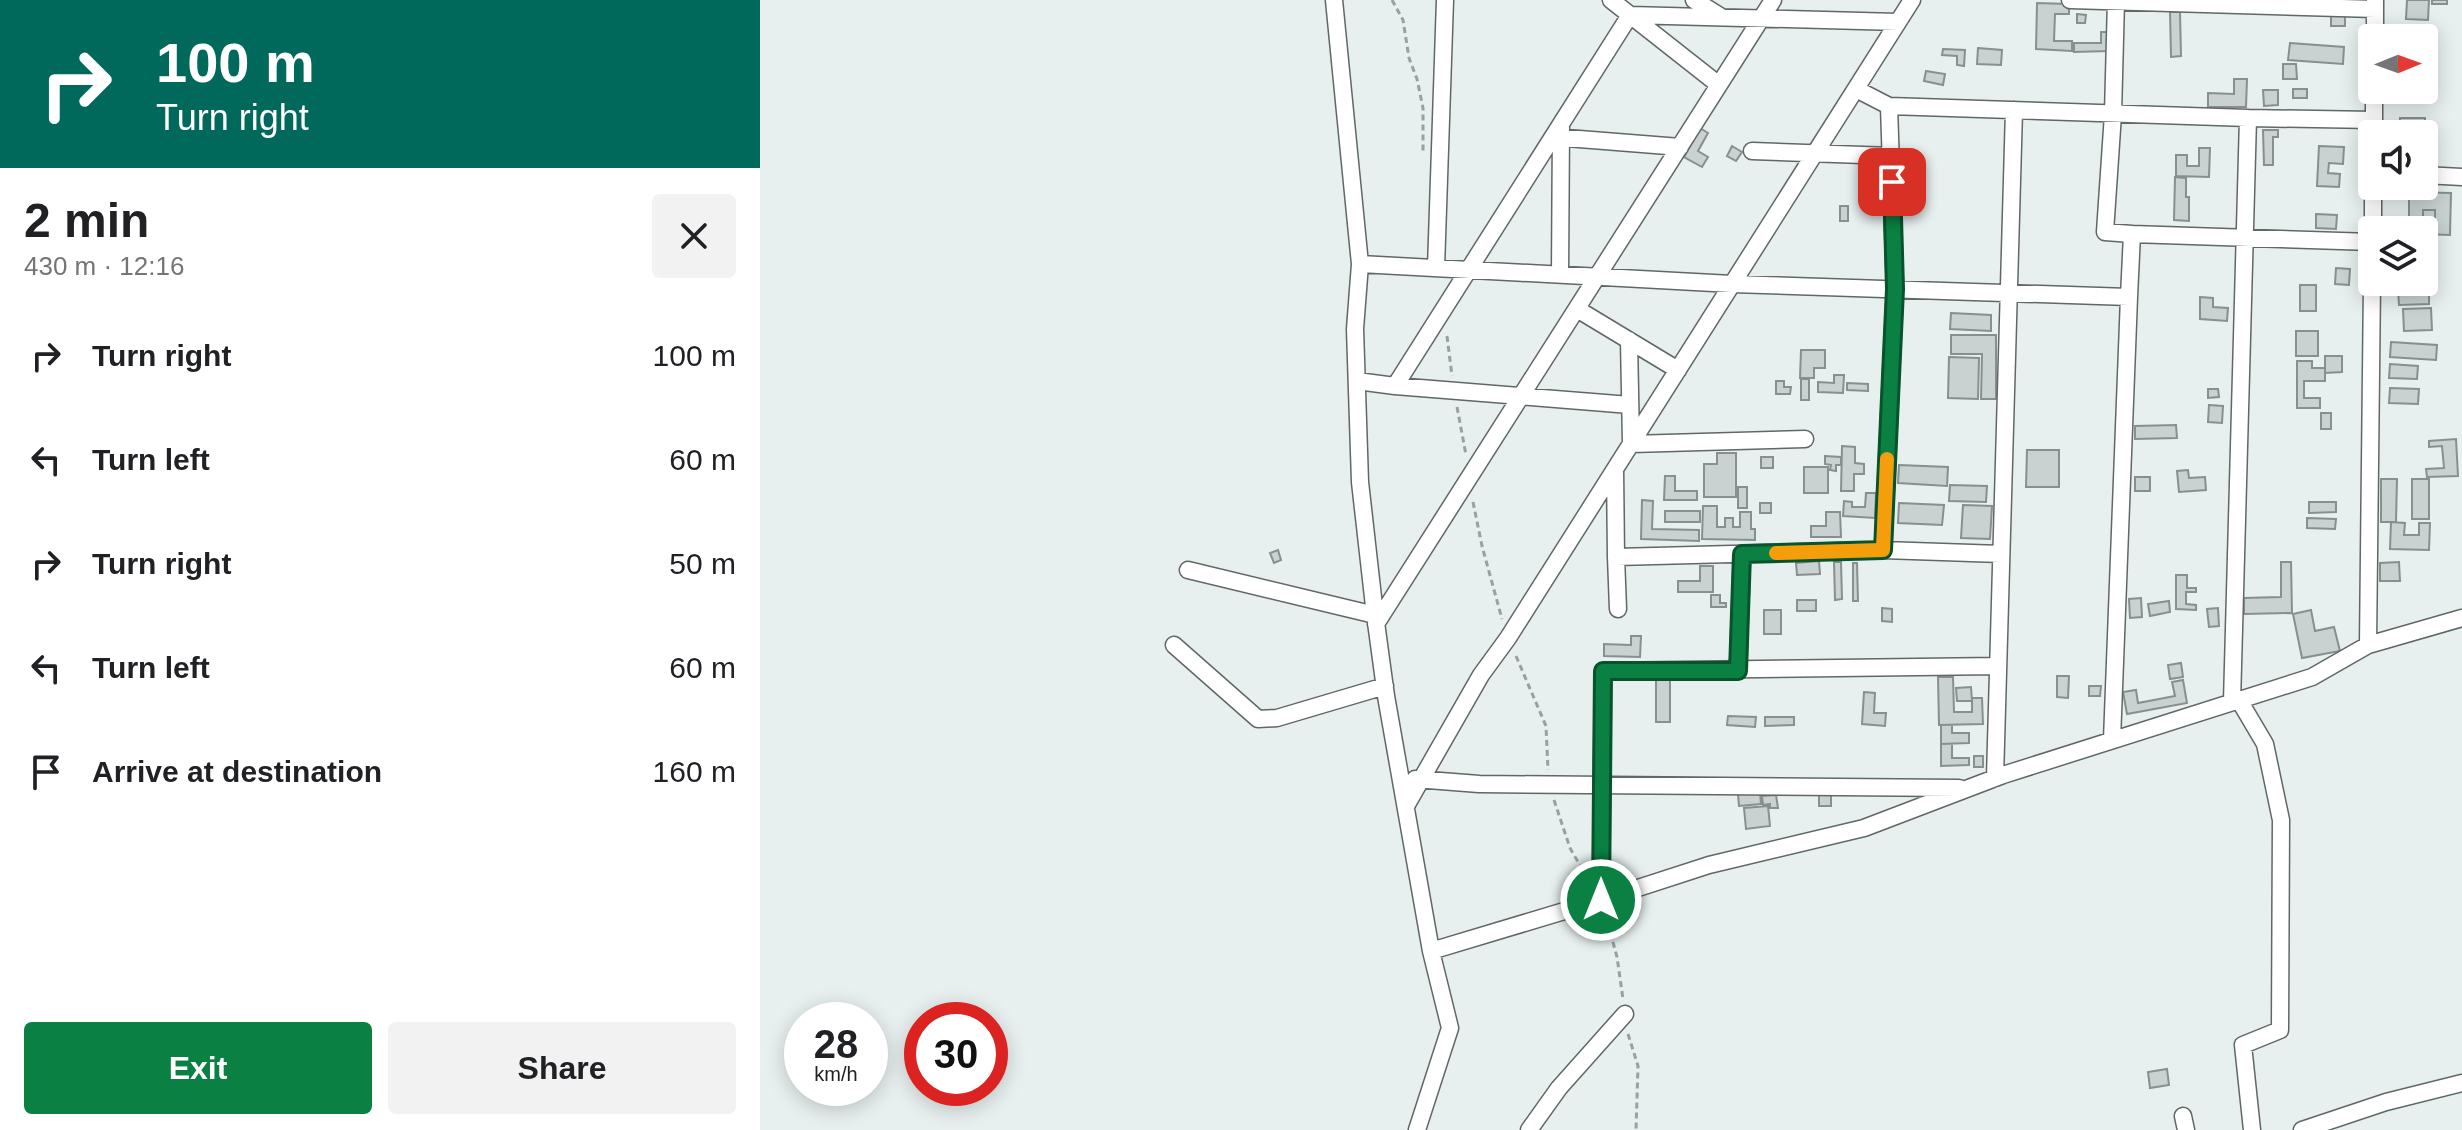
<!DOCTYPE html>
<meta charset="utf-8">
<style>
body{margin:0;font-family:Arial,sans-serif;background:#f2f2f2;color:#202124;height:100vh;display:flex;flex-direction:column;font-size:30px;white-space:nowrap}
*{box-sizing:border-box;margin:0}
p{font-size:26px;color:#757577}
.icon{flex:none;width:44px;height:44px;fill:none;stroke:currentColor;stroke-width:2;stroke-linecap:round;stroke-linejoin:round}
.map{position:relative;flex:1;overflow:hidden}
.side{display:flex;flex-direction:column;background:#fff;width:760px}
.side>*{flex:none}
.banner{background:#00695c;color:#fff;overflow:hidden}
.needle{width:52px;rotate:89deg}
.buttons{position:absolute;left:1598px;top:24px;display:grid;gap:16px}
.buttons a{display:grid;place-items:center;width:80px;height:80px;border-radius:8px;background:#fff;box-shadow:0 4px 20px #0003;font-size:40px}
.speed{position:absolute;left:24px;top:1002px;display:flex;gap:16px;font-size:40px;font-weight:700;text-align:center}
.speed>*{display:grid;place-content:center;width:104px;height:104px;border-radius:50%;background:#fff;box-shadow:0 4px 20px #0003;line-height:1}
.speed small{font-size:20px;font-weight:400}
.speed .limit{border:12px solid #d22;background:#fff;color:#111}
.pin{position:absolute;display:grid;place-items:center;width:68px;height:68px;color:#fff;margin:-34px;border-radius:16px;box-shadow:0 4px 12px #0006}
.me{position:absolute;width:88px;margin:-44px;rotate:0deg;stroke-linejoin:round;filter:drop-shadow(0 0 6px #0008)}
.turn{display:flex;align-items:center;gap:28px;height:168px;padding:0 24px;font-size:36px}
.turn .icon{width:104px;height:104px;stroke-width:2.5}
.turn b{display:block;font-size:56px;line-height:68px}
.round{display:grid;place-items:center;flex:none;width:84px;height:84px;border-radius:8px;background:#f2f2f2}
.head{display:flex;align-items:center;justify-content:space-between;height:136px;padding:0 24px}
h1{font-size:48px;font-weight:600;line-height:60px}
.cta{display:flex;gap:16px;margin-top:auto;padding:16px 24px}
.cta a{flex:1;height:92px;border-radius:8px;background:#0b8043;color:#fff;font-size:32px;font-weight:600;line-height:92px;text-align:center}
.cta a+a{background:#f2f2f2;color:#202124}
ul{padding:0;list-style:none}
li{display:flex;align-items:center;gap:24px;height:104px;padding:0 24px}
li div{flex:1}
li b{display:block;font-size:30px}
li em{font-style:normal}
main{display:flex;flex:1;min-height:0}
.map>svg:first-child{display:block}
.building{fill:#c9d1d1;stroke:#878f8f;stroke-width:2;fill-rule:evenodd}
.lines{fill:none;stroke-linecap:round;stroke-linejoin:round}
.minor-casing{stroke:#606767;stroke-width:19}
.path{stroke:#9aa0a0;stroke-width:3;stroke-dasharray:6 4;stroke-linecap:butt}
.minor{stroke:#fff;stroke-width:16}
.route-casing{stroke:#07532c;stroke-width:20}
.route{stroke:#0b8043;stroke-width:14}
.slow{stroke:#f59e0b;stroke-width:14}
</style>
<main>
<section class="side">
<div class="banner">
<div class="turn"><svg class="icon" aria-label="right" viewBox="0 0 24 24"><path d="M7 20v-9h11M14 6l5 5-5 5"/></svg><div><b>100 m</b>Turn right</div></div>
</div>
<div class="head"><div><h1>2 min</h1><p>430 m · 12:16</p></div><a class="round"><svg class="icon" aria-label="close" viewBox="0 0 24 24"><path d="M6 6l12 12M18 6L6 18"/></svg></a></div>
<ul>
<li><svg class="icon" aria-label="right" viewBox="0 0 24 24"><path d="M7 20v-9h11M14 6l5 5-5 5"/></svg><div><b>Turn right</b></div><em>100 m</em></li>
<li><svg class="icon" aria-label="left" viewBox="0 0 24 24"><path d="M17 20v-9H6M10 6l-5 5 5 5"/></svg><div><b>Turn left</b></div><em>60 m</em></li>
<li><svg class="icon" aria-label="right" viewBox="0 0 24 24"><path d="M7 20v-9h11M14 6l5 5-5 5"/></svg><div><b>Turn right</b></div><em>50 m</em></li>
<li><svg class="icon" aria-label="left" viewBox="0 0 24 24"><path d="M17 20v-9H6M10 6l-5 5 5 5"/></svg><div><b>Turn left</b></div><em>60 m</em></li>
<li><svg class="icon" aria-label="arrive" viewBox="0 0 24 24"><path d="M6 21V4h12l-3 4 3 4H6"/></svg><div><b>Arrive at destination</b></div><em>160 m</em></li>
</ul>
<div class="cta"><a>Exit</a><a>Share</a></div>
</section>
<div class="map">
<svg width="1702" height="1130" viewBox="0 0 1702 1130">
<rect width="100%" height="100%" fill="#e7efef"/>
<path class="building" d="M1647 0H1669L1668 20 1646 19Z
M1672 0H1687V4H1672Z
M1277 3 1309 4V14H1295L1294 41H1312V51L1276 49Z
M1410 12H1420L1421 56 1411 57Z
M1317 14 1326 15 1325 23H1317Z
M1585 15V26H1571V16Z
M1341 32H1348V51L1314 52V43H1341Z
M1530 43 1584 47 1583 64 1528 60Z
M1218 48 1242 50 1241 65 1217 64Z
M1183 49 1205 50 1204 66 1197 65V56L1182 55Z
M1523 64H1536L1537 79H1523Z
M1166 71 1185 74 1183 85 1164 81Z
M1474 79H1487L1486 107H1448V93L1474 94Z
M1533 89H1547V98H1533Z
M1503 90H1518V105L1504 106Z
M1640 118H1665V157L1664 134H1640Z
M940 128 948 133 938 151 948 157 942 167 924 157Z
M1503 130H1518V137H1513V165H1504Z
M972 146 982 152 976 161 967 156Z
M1559 146 1584 147 1583 164 1569 163 1568 173 1580 174 1579 187 1557 186Z
M1439 148H1450L1449 177 1416 176V155H1427V166H1439Z
M1415 177 1426 178V197H1429V221L1414 220Z
M1649 192 1691 193 1690 235 1664 234V230H1649ZM1663 210H1675V221L1663 220Z
M1080 206H1088V221H1080Z
M1663 210H1675V221L1663 220Z
M1556 214 1577 215 1576 229 1556 228Z
M1664 265H1677V286L1639 285V282H1664Z
M1576 268 1590 269 1589 285 1575 284Z
M1540 285H1556V311H1540Z
M1669 288V304L1639 305 1638 289Z
M1440 297 1453 298V307L1468 308 1467 321 1440 319Z
M1671 308 1672 330 1644 331 1643 309Z
M1191 313 1231 315V331L1190 329Z
M1536 331H1558V356H1536Z
M1191 335H1236V399H1221L1222 354H1191Z
M1631 342 1677 345 1676 360 1630 357Z
M1041 350H1065V368H1054V378H1040Z
M1565 356H1582V372L1565 373Z
M1189 357 1219 358 1218 399 1188 398Z
M1537 361H1552V368H1565V381H1544V398H1560V408H1537Z
M1630 364 1658 366 1657 379 1629 378Z
M1074 375H1084L1083 393 1058 392V382L1074 383Z
M1041 379H1049V400H1041Z
M1016 381H1024V387H1031L1030 394H1016Z
M1087 383 1108 384V391L1087 390Z
M1630 388 1659 389 1658 404 1629 403Z
M1448 389H1458L1459 397 1448 398Z
M1449 405 1463 406 1462 423 1448 422Z
M1561 413H1571V429H1561Z
M1416 425 1417 438 1375 439V426Z
M1696 439 1698 476 1667 477 1666 469 1684 468 1682 446 1669 447V441Z
M1082 446 1095 447V463L1104 464V474H1094V491H1081Z
M1267 450H1299V487H1266Z
M957 453H976V497H944V464H957Z
M1065 456 1081 457V465H1076V471L1070 470 1071 465 1065 464Z
M1001 457H1013V468H1001Z
M1139 465 1188 467 1187 486 1138 483Z
M1044 467H1068V493H1044Z
M1428 470 1429 478 1445 477 1446 490 1419 492 1417 471Z
M905 476H915V491H937V500H904Z
M1375 477H1390V491H1375Z
M1621 479H1637L1636 522H1621Z
M1652 479H1669V519H1652Z
M1190 485 1227 486 1226 502 1189 501Z
M978 487H987V508H978Z
M1106 493H1116L1115 518 1083 516 1084 501 1092 502V507H1105Z
M882 500 893 501 892 529 939 530V541L881 539Z
M1549 502H1576V512L1549 513Z
M1000 503H1011V513H1000Z
M1139 503 1184 505 1182 525 1138 523Z
M1203 505 1232 506 1230 539 1201 538Z
M943 506H957V527H965V518H973V527H980V512H991V529H995V540L942 539Z
M905 511H940V522H905Z
M1066 512H1080L1081 537H1051V526H1066Z
M1547 518 1576 519 1575 529 1547 528Z
M1631 522 1645 523 1644 535H1659V523H1670L1669 550 1630 549Z
M518 550 521 560 514 563 510 553Z
M1059 561 1060 574 1037 575 1036 563Z
M1074 562H1081L1082 599 1075 600Z
M1521 562H1531L1532 613 1484 614V598L1521 597Z
M1639 562 1640 581H1620V563Z
M1093 563H1097L1098 601H1093Z
M940 566H953V592H918V581H940Z
M1416 575H1427V588H1436V592H1426V604L1436 605V610L1416 609Z
M951 595H960V603H966V607H951Z
M1381 598 1382 617 1370 618 1369 599Z
M1037 600H1056V611H1037Z
M1409 601 1410 612 1390 616 1388 604Z
M1122 608 1132 609V622L1122 621Z
M1458 608 1459 626 1449 627 1447 609Z
M1004 610H1021V634H1004Z
M1551 610 1555 631 1574 627 1580 651 1542 658 1533 614Z
M871 636H881L880 657 844 656V644L871 645Z
M1421 663 1423 677 1410 679 1408 665Z
M1297 676H1309L1308 698 1297 697Z
M1178 677H1193L1194 712H1212V698H1222L1223 724 1179 725Z
M896 680H910V722H896Z
M1423 680 1427 703 1367 714 1363 692 1376 690 1378 703 1415 696 1412 682Z
M1329 686H1341L1340 696H1329Z
M1211 687 1212 701H1197L1196 688Z
M1104 692 1115 693 1114 713H1126L1125 726 1102 724Z
M968 716 996 717 995 727 967 725Z
M1005 717H1034V725L1005 726Z
M1181 725H1192V733H1209V743L1181 744Z
M1181 744H1192V758H1209V765L1181 766Z
M1214 756H1223V767H1214Z
M1000 792 1001 804 979 806 978 794Z
M1059 792H1071V806H1059Z
M1016 795 1018 808H1010V804L1003 805 1002 796Z
M1008 806 1010 826 986 829 984 808Z
M1407 1069 1409 1085 1390 1088 1388 1072Z"/>
<g class="lines">
<g class="minor-casing">
<path id="minor" d="M574 0 600 264 972 284 1369 297 1352 740
M851 0 959 85
M934 0 960 16
M1310 0 1615 9
M1356 0 1353 114 1345 232 1372 234
M1615 38V0
M1096 89 1129 106 1488 118
M1129 106 1135 289 1123 550 1241 554
M1614 134V90
M794 137 920 147
M992 151 1131 156
M1664 175 1702 177
M1613 230V186
M600 264 595 329 600 482 615 615 626 696 671 951 690 1028 657 1130
M676 268 685 0
M800 275 801 125
M1612 282 1608 645 1702 618
M1369 297 1372 234 1612 242
M817 309 918 370
M869 340 871 444 1045 439
M597 381 635 386 870 405
M635 386 870 15 1138 22
M855 469 856 557 1123 550
M856 557 858 609
M428 570 615 615
M616 624 1013 0
M414 645 498 719 517 718 625 686
M978 671 982 554
M1479 700 1505 744 1521 820 1520 1030 1483 1045 1492 1130
M1472 702 1488 118 1614 120
M1235 778 1254 110
M655 779 719 784 1199 788
M646 806 721 675 748 638 1152 0
M841 900 843 671 1238 666
M671 951 841 900 949 865 1104 828 1243 775 1552 677 1608 645
M1423 1116 1426 1130
M769 1130 799 1088 865 1014
M1542 1130 1626 1102 1702 1083"/>
</g>
<path class="path" d="M632 0 643 20 649 58 657 79 663 108V151
M687 336 692 376
M697 407 706 455
M713 502 722 546 742 619
M756 656 786 726 788 770
M794 800 810 848 825 874
M845 913 857 957 863 999
M868 1034 878 1066 876 1130"/>
<use href="#minor" class="minor"/>
</g>
<g class="lines">
<g class="route-casing">
<path id="route" d="M841 900 843 671H978L982 554 1123 550 1135 289 1132 182"/>
</g>
<use href="#route" class="route"/>
<path class="slow" d="M1016 553 1123 550 1127 459"/>
</g>
</svg>
<div class="buttons">
<a><svg class="needle" viewBox="-14 -14 28 28"><path d="M0-13l5 13h-10z" fill="#e53935"/><path d="M0 13l5-13h-10z" fill="#757577"/></svg></a>
<a><svg class="icon" aria-label="sound" viewBox="0 0 24 24"><path d="M4 9h4l5-4v14l-5-4H4zM17 9q2 3 0 6"/></svg></a>
<a><svg class="icon" aria-label="layers" viewBox="0 0 24 24"><path d="M12 4l9 5-9 5-9-5zM3 14l9 5 9-5"/></svg></a>
</div>
<div class="speed"><div>28<small>km/h</small></div><div class="limit">30</div></div>
<div class="pin" style="left:1132px;top:182px;background:#d93025"><svg class="icon" aria-label="arrive" viewBox="0 0 24 24"><path d="M6 21V4h12l-3 4 3 4H6"/></svg></div>
<svg class="me" style="left:841px;top:900px" viewBox="-20 -20 40 40"><circle r="17" fill="#0b8043" stroke="#fff" stroke-width="3"/><path d="M0-11L8 9 0 5-8 9z" fill="#fff"/></svg>
</div>
</main>
